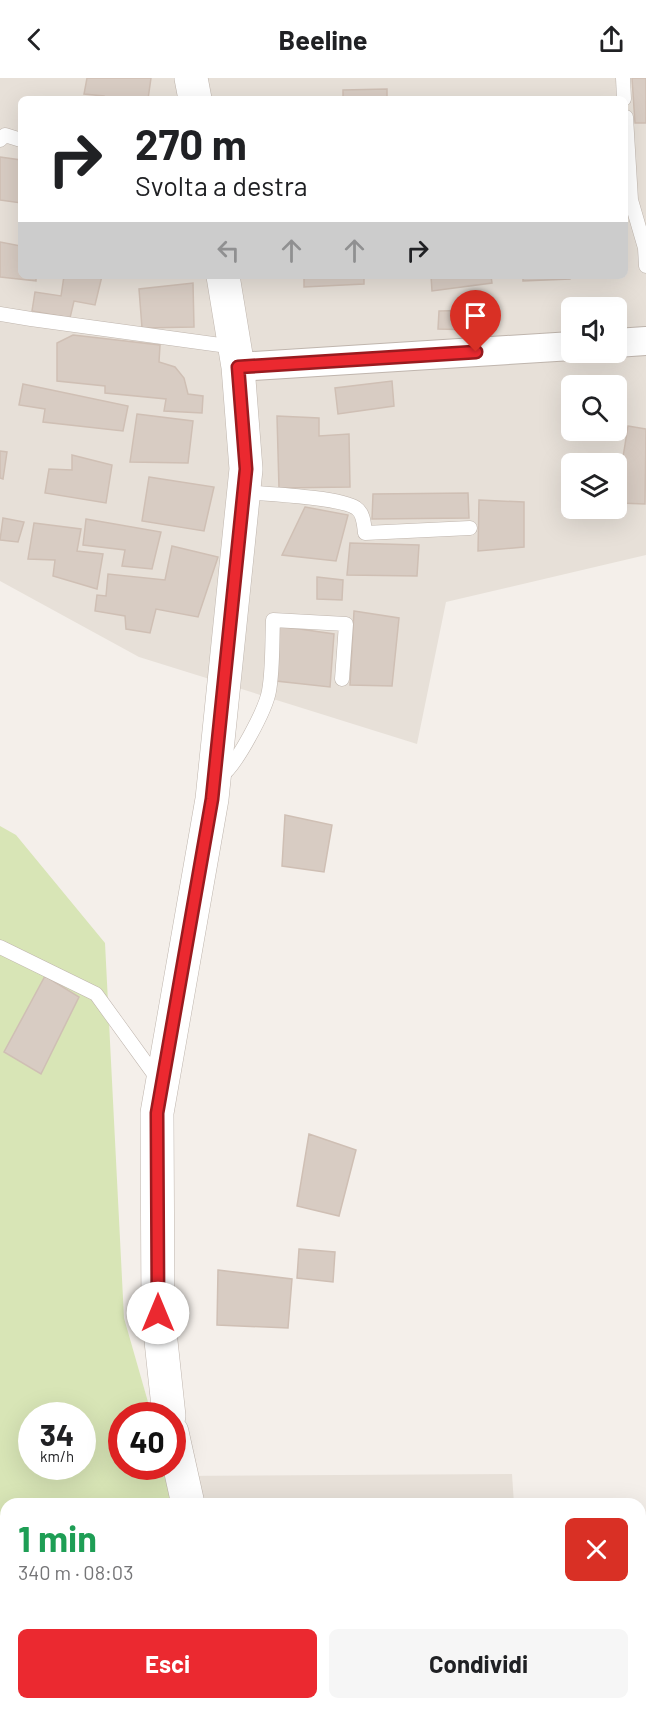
<!DOCTYPE html>
<html lang="it">
<meta charset="utf-8">
<style>
body{margin:0;font-family:Barlow,sans-serif;background:#f6f6f6;color:#202124;height:100vh;display:flex;flex-direction:column;font-size:22px;white-space:nowrap}
*{box-sizing:border-box;margin:0}
p{font-size:20px;color:#757577}
.icon{flex:none;width:33px;height:33px;fill:none;stroke:currentColor;stroke-width:2;stroke-linecap:round;stroke-linejoin:round}
.map{position:relative;flex:1;overflow:hidden}
.side{position:absolute;left:0px;top:1420px;width:646px;height:212px;display:flex;flex-direction:column;background:#fff;border-radius:18px 18px 0 0;box-shadow:0 6px 24px #0002}
.side>*{flex:none}
.banner{position:absolute;left:18px;top:18px;width:610px;height:183px;border-radius:9px;box-shadow:0 6px 24px #0002;background:#fff;color:#202124;overflow:hidden}
.controls{position:absolute;left:561px;top:219px;display:grid;gap:12px}
.controls a{display:grid;place-items:center;width:66px;height:66px;border-radius:9px;background:#fff;box-shadow:0 6px 24px #0002;font-size:30px}
.speed{position:absolute;left:18px;top:1324px;display:flex;gap:12px;font-size:30px;font-weight:700;text-align:center}
.speed>*{display:grid;place-content:center;width:78px;height:78px;border-radius:50%;background:#fff;box-shadow:0 6px 24px #0002;line-height:1}
.speed small{font-size:15px;font-weight:400}
.speed .limit{border:9px solid #d22;background:#fff;color:#111}
.pin{position:absolute;display:grid;place-items:center;width:51px;height:51px;color:#fff;margin:-62px -26px;border-radius:50% 50% 50% 0;rotate:-45deg;box-shadow:0 0 6px #0007}
.pin .icon{rotate:45deg}
.me{position:absolute;width:66px;margin:-33px;rotate:0deg;stroke-linejoin:round;filter:drop-shadow(0 0 4px #0008)}
.turn{display:flex;align-items:center;gap:21px;height:126px;padding:0 18px;font-size:27px}
.turn .icon{width:78px;height:78px;stroke-width:2.5}
.turn b{display:block;font-size:42px;line-height:51px}
.lanes{display:flex;align-items:center;height:57px;padding:0 18px;background:#0003;justify-content:center;gap:30px;direction:ltr}
.lanes .off{opacity:.35}
.round{display:grid;place-items:center;flex:none;width:63px;height:63px;border-radius:9px;background:#f6f6f6}
.headline{display:flex;align-items:center;justify-content:space-between;height:102px;padding:0 18px}
h1{font-size:36px;font-weight:700;line-height:45px;color:#1e9e55}
.button{display:flex;gap:12px;margin-top:auto;padding:12px 18px}
.button a{flex:1;height:69px;border-radius:9px;background:#eb2930;color:#fff;font-size:24px;font-weight:700;line-height:69px;text-align:center}
.button a+a{background:#f6f6f6;color:#202124}
header{display:flex;justify-content:space-between;align-items:center;height:78px;padding:0 18px;background:#fff;font-size:27px;font-weight:700}
.map>svg:first-child{display:block}
.residential{fill:#e7e0d8;fill-rule:evenodd}
.green{fill:#d8e5b6;fill-rule:evenodd}
.building{fill:#d8ccc3;stroke:#cfbfb4;stroke-width:1.5}
.lines{fill:none;stroke-linecap:round;stroke-linejoin:round}
.service-casing{stroke:#bfb5ad;stroke-width:15}
.minor-casing{stroke:#bfb5ad;stroke-width:30}
.tertiary-casing{stroke:#bfb5ad;stroke-width:34}
.service{stroke:#fff;stroke-width:14}
.minor{stroke:#fff;stroke-width:28}
.tertiary{stroke:#fff;stroke-width:33}
.route-casing{stroke:#991b1f;stroke-width:15}
.route{stroke:#eb2930;stroke-width:10}
</style>
<header><svg class="icon" aria-label="back" viewBox="0 0 24 24"><path d="M15 5l-7 7 7 7"/></svg>Beeline<svg class="icon" aria-label="share" viewBox="0 0 24 24"><path d="M12 15V3M7 8l5-5 5 5M5 13v7h14v-7"/></svg></header>
<div class="map">
<svg width="646" height="1631" viewBox="0 0 646 1631">
<rect width="100%" height="100%" fill="#f4efea"/>
<path class="residential" d="M0 0H646V477L446 524 417 666 139 579 0 503ZM21 21H626V198H21ZM572 230H616V274H572ZM572 308H616V352H572ZM572 386H616V430H572Z
M512 1396 514 1426H172L169 1398Z
M194 1626H528L529 1631H194Z"/>
<path class="green" d="M0 748 16 757 105 865 124 1240 152 1338H122V1389H166L172 1426H6V1626H194V1631H0ZM32 1338H82V1389H32Z"/>
<path class="building" d="M87 0H151L148 21H104V18L84 16Z
M632 0H646V45H635Z
M387 11V21H343V12Z
M0 79 21 82V125L0 122Z
M0 164 21 168V198H36V203L0 199Z
M64 198H102L95 227 74 223 70 240 32 233 35 214 61 218Z
M304 198H364V206L304 209Z
M431 198H491L492 205 432 213Z
M523 198H570V201L523 203Z
M193 205 194 249 142 250 139 211Z
M476 232 477 252 438 251 439 233Z
M73 257 160 267 159 284 175 289 184 300 188 316 203 318 202 335 164 333 166 321 105 315V308L57 303V265Z
M392 303 394 328 338 336 335 310Z
M23 306 128 328 123 353 43 344 45 331 19 327Z
M137 336 193 343 188 385 130 384Z
M277 338 319 340V358L349 356 350 409 279 410Z
M628 348 646 351 645 426 619 425 618 410Z
M0 373 7 374 3 401 0 400Z
M72 377 112 387 106 425 45 415 49 391 72 392Z
M149 399 214 409 204 453 142 443Z
M468 415 469 440 372 441 373 416Z
M479 422 524 424V469L478 473Z
M305 429 348 437 336 483 282 477Z
M3 440 24 444 18 464 0 462Z
M86 441 161 454 152 491 122 488 125 472 83 467Z
M34 445 81 451 77 473 103 476 97 511 53 498 55 482 28 481Z
M350 465 419 467 417 498 347 497Z
M172 468 218 479 198 539 156 531 150 555 126 551 125 538 95 533 97 517 106 518 108 496 165 502Z
M317 499 343 502 342 522 317 521Z
M354 533 399 540 392 608 350 607Z
M279 548 334 556 330 609 276 603Z
M285 737 332 747 324 794 282 788Z
M45 898 79 919 41 996 4 974Z
M309 1056 356 1072 339 1138 297 1128Z
M299 1171 335 1174 333 1204 297 1200Z
M218 1192 292 1201 288 1250 217 1247Z
M303 1626H347L348 1631H303Z"/>
<g class="lines">
<g class="service-casing">
<path id="service" d="M623 0 624 21
M626 39 631 122 645 170 646 188
M0 62 5 57 21 62
M0 236 31 241 235 269
M244 414C266 416 340 419 356 430 364 435 364 447 365 455L470 450
M221 698C236 688 266 631 269 613 273 590 272 565 273 542L346 546 342 601
M0 869 96 916 159 1003"/>
</g>
<g class="minor-casing">
<path id="minor" d="M616 265 646 263
M238 289 572 268"/>
</g>
<g class="tertiary-casing">
<path id="tertiary" d="M191 0 195 21
M169 1338 158 1235 157 1035 212 721 246 391 238 289 223 198
M172 1354 188 1426
M224 1626V1631"/>
</g>
<use href="#service" class="service"/>
<use href="#minor" class="minor"/>
<use href="#tertiary" class="tertiary"/>
</g>
<g class="lines">
<g class="route-casing">
<path id="route" d="M158 1235 157 1035 212 721 246 391 238 289 476 274"/>
</g>
<use href="#route" class="route"/>
</g>
</svg>
<div class="controls">
<a><svg class="icon" aria-label="sound" viewBox="0 0 24 24"><path d="M4 9h4l5-4v14l-5-4H4zM17 9q2 3 0 6"/></svg></a>
<a><svg class="icon" aria-label="search" viewBox="0 0 24 24"><circle cx="10" cy="10" r="6"/><path d="M15 15l6 6"/></svg></a>
<a><svg class="icon" aria-label="layers" viewBox="0 0 24 24"><path d="M12 4l9 5-9 5-9-5zM3 14l9 5 9-5"/></svg></a>
</div>
<div class="speed"><div>34<small>km/h</small></div><div class="limit">40</div></div>
<div class="pin" style="left:476px;top:274px;background:#d93025"><svg class="icon" aria-label="arrive" viewBox="0 0 24 24"><path d="M6 21V4h12l-3 4 3 4H6"/></svg></div>
<svg class="me" style="left:158px;top:1235px" viewBox="-20 -20 40 40"><circle r="19" fill="#fff"/><path d="M0-13L10 11 0 6-10 11z" fill="#eb2930"/></svg>
<div class="banner">
<div class="turn"><svg class="icon" aria-label="right" viewBox="0 0 24 24"><path d="M7 20v-9h11M14 6l5 5-5 5"/></svg><div><b>270 m</b>Svolta a destra</div></div>
<div class="lanes"><svg class="icon off" aria-label="left" viewBox="0 0 24 24"><path d="M17 20v-9H6M10 6l-5 5 5 5"/></svg><svg class="icon off" aria-label="ahead" viewBox="0 0 24 24"><path d="M12 20V5M6 11l6-6 6 6"/></svg><svg class="icon off" aria-label="ahead" viewBox="0 0 24 24"><path d="M12 20V5M6 11l6-6 6 6"/></svg><svg class="icon" aria-label="right" viewBox="0 0 24 24"><path d="M7 20v-9h11M14 6l5 5-5 5"/></svg></div>
</div>
<section class="side">
<div class="headline"><div><h1>1 min</h1><p>340 m · 08:03</p></div><a class="round" style="background:#d93025;color:#fff"><svg class="icon" aria-label="close" viewBox="0 0 24 24"><path d="M6 6l12 12M18 6L6 18"/></svg></a></div>
<div class="button"><a>Esci</a><a>Condividi</a></div>
</section>
</div>
